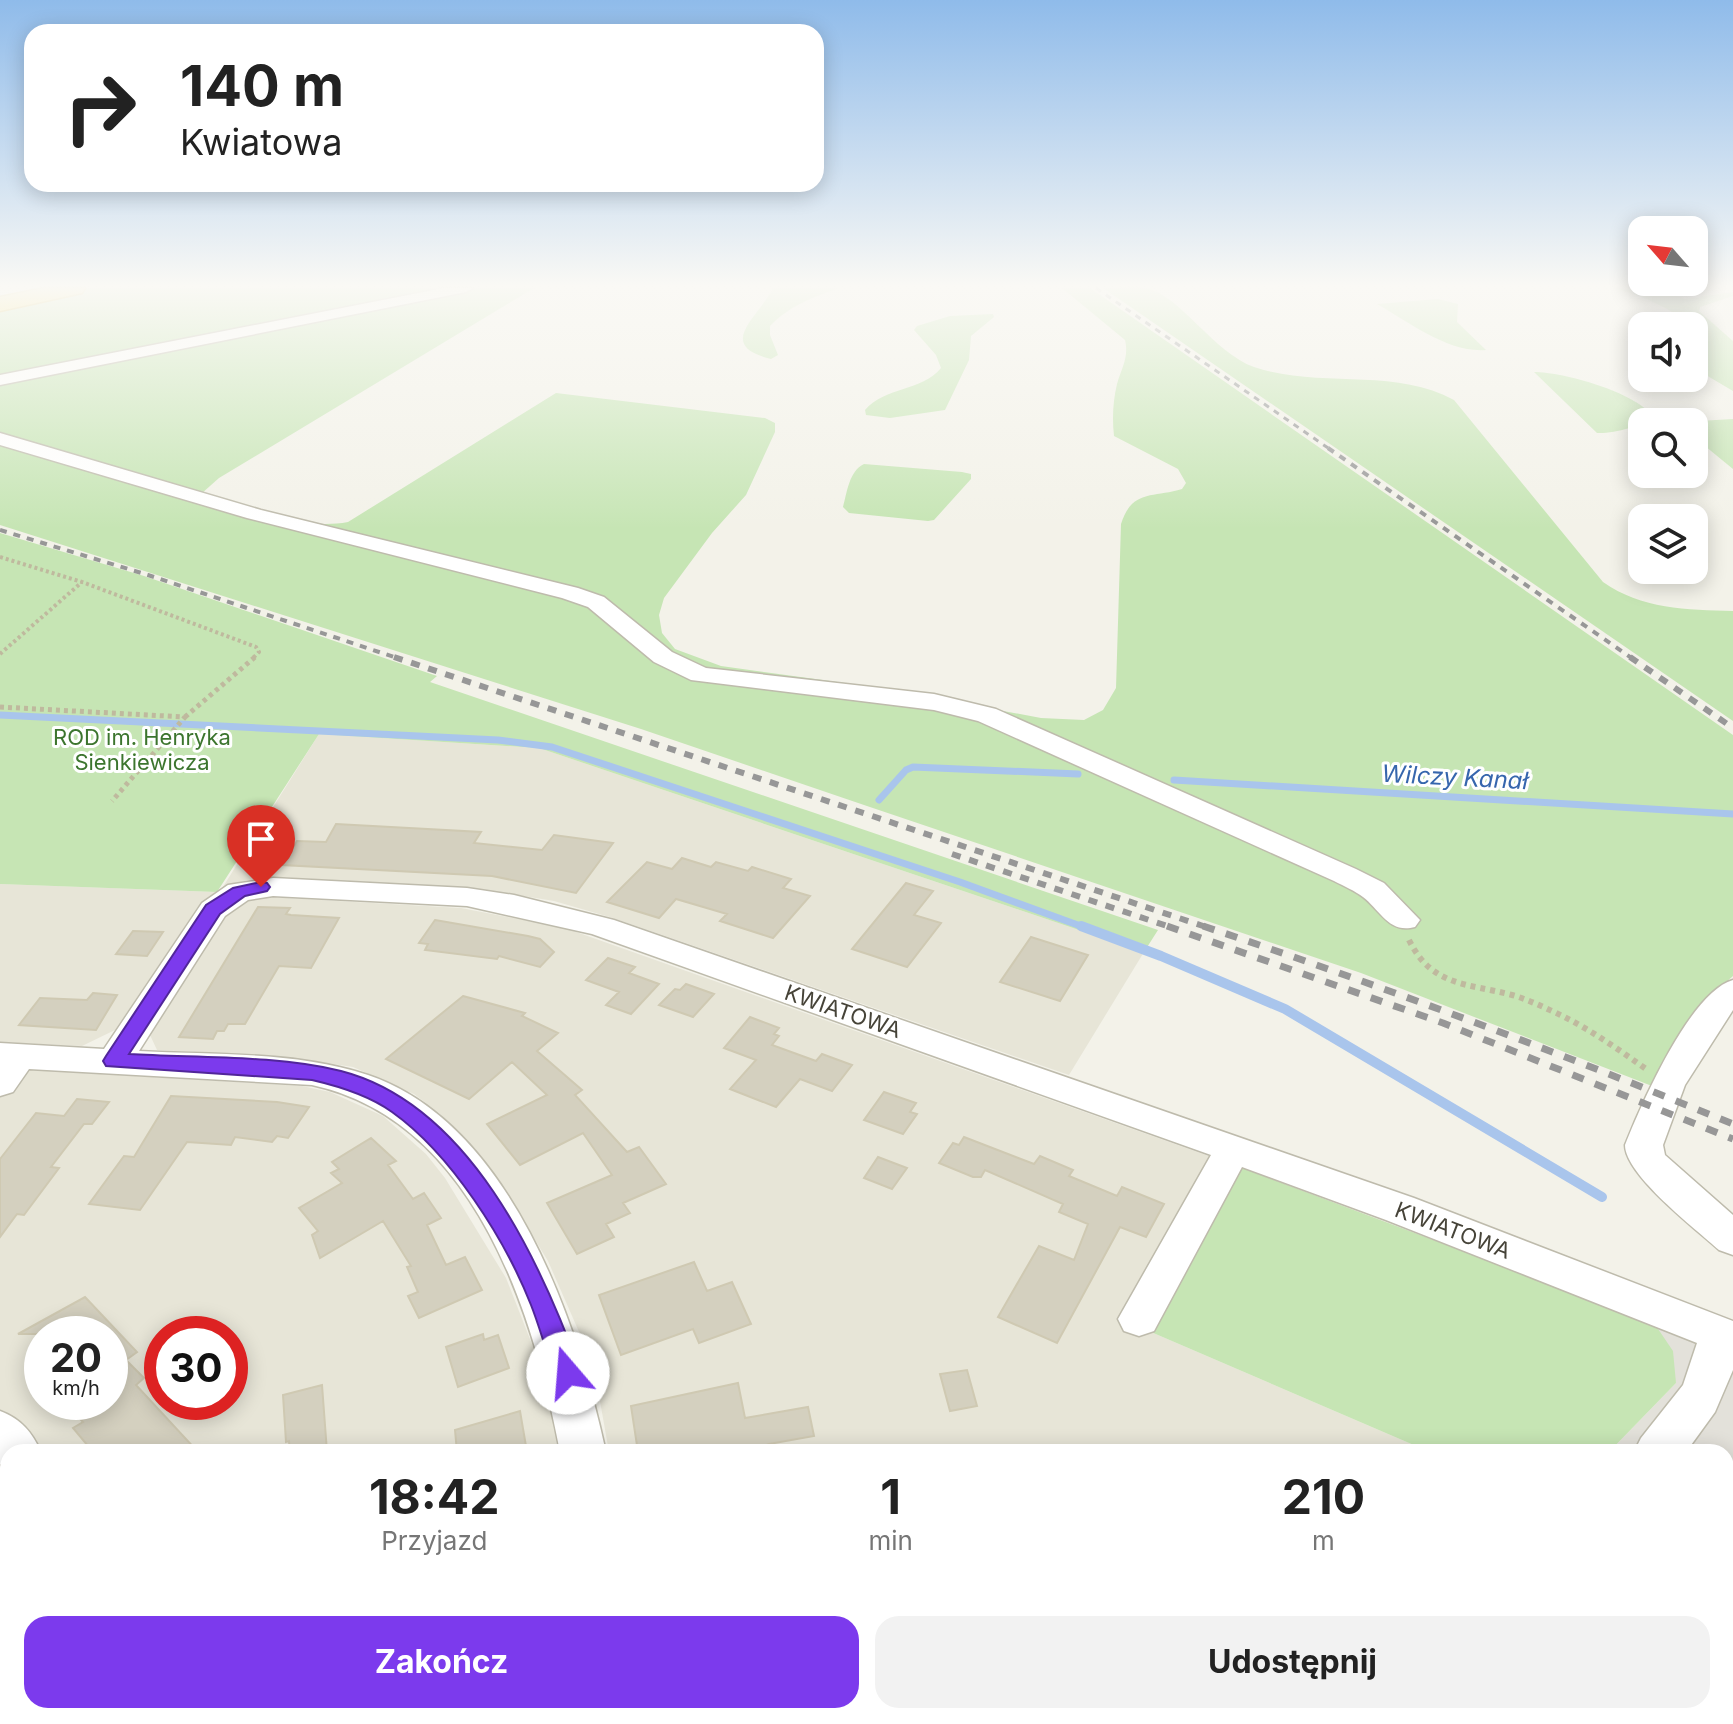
<!DOCTYPE html>
<html lang="pl">
<meta charset="utf-8">
<style>
body{margin:0;font-family:Inter,sans-serif;background:#f2f2f2;color:#222;height:100vh;display:flex;flex-direction:column;font-size:30px;white-space:nowrap}
*{box-sizing:border-box;margin:0}
p{font-size:26px;color:#767676}
.icon{flex:none;width:44px;height:44px;fill:none;stroke:currentColor;stroke-width:2;stroke-linecap:round;stroke-linejoin:round}
.map{position:relative;flex:1;overflow:hidden}
.panel{position:absolute;left:0px;top:1444px;width:1734px;height:280px;display:flex;flex-direction:column;background:#fff;border-radius:24px 24px 0 0;box-shadow:0 4px 20px #0003}
.panel>*{flex:none}
.top-card{position:absolute;left:24px;top:24px;width:800px;height:168px;border-radius:24px;box-shadow:0 4px 20px #0003;background:#fff;color:#222;overflow:hidden}
.needle{width:52px;rotate:298deg}
.fabs{position:absolute;left:1628px;top:216px;display:grid;gap:16px}
.fabs a{display:grid;place-items:center;width:80px;height:80px;border-radius:16px;background:#fff;box-shadow:0 4px 20px #0003;font-size:40px}
.speed{position:absolute;left:24px;top:1316px;display:flex;gap:16px;font-size:40px;font-weight:700;text-align:center}
.speed>*{display:grid;place-content:center;width:104px;height:104px;border-radius:50%;background:#fff;box-shadow:0 4px 20px #0003;line-height:1}
.speed small{font-size:20px;font-weight:400}
.speed .limit{border:12px solid #d22;background:#fff;color:#111}
.pin{position:absolute;display:grid;place-items:center;width:68px;height:68px;color:#fff;margin:-82px -34px;border-radius:50% 50% 50% 0;rotate:-45deg;box-shadow:0 0 8px #0007}
.pin .icon{rotate:45deg}
.me{position:absolute;width:88px;margin:-44px;rotate:342deg;stroke-linejoin:round;filter:drop-shadow(0 0 6px #0008)}
.turn{display:flex;align-items:center;gap:28px;height:168px;padding:0 24px;font-size:36px}
.turn .icon{width:104px;height:104px;stroke-width:2.5}
.turn b{display:block;font-size:56px;line-height:68px}
.eta{display:flex;justify-content:space-evenly;align-items:center;height:136px;text-align:center}
.eta b{font-size:48px;font-weight:700;line-height:56px}
.action{display:flex;gap:16px;margin-top:auto;padding:16px 24px}
.action a{flex:1;height:92px;border-radius:24px;background:#7c3aed;color:#fff;font-size:32px;font-weight:700;line-height:92px;text-align:center}
.action a+a{background:#f2f2f2;color:#222}
.map>svg:first-child{display:block}
.residential{fill:#e7e5d7;fill-rule:evenodd}
.industrial{fill:#e3e1da}
.green{fill:#c6e5b4}
.lines{fill:none;stroke-linecap:round;stroke-linejoin:round}
.stream-far1{stroke:#a9c5ec;stroke-width:7}
.stream{stroke:#a9c5ec;stroke-width:10}
.building{fill:#d4d0bf;stroke:#cfc9b2;stroke-width:2}
.minor-casing{stroke:#bebbac;stroke-width:3}
.highway-casing{stroke:#d4b842;stroke-width:3}
.path-far3{stroke:#bfb99e;stroke-width:4;stroke-dasharray:3 3;stroke-linecap:butt}
.path-far2{stroke:#bfb99e;stroke-width:5;stroke-dasharray:4 4;stroke-linecap:butt}
.path-far1{stroke:#bfb99e;stroke-width:6;stroke-dasharray:5 5;stroke-linecap:butt}
.path{stroke:#bfb99e;stroke-width:8;stroke-dasharray:6 6;stroke-linecap:butt}
.minor{fill:#fff;fill-rule:evenodd}
.highway{fill:#f5e172;fill-rule:evenodd}
.rail-far3{stroke:#979797;stroke-width:3;stroke-dasharray:6 6;stroke-linecap:butt}
.rail-far2{stroke:#979797;stroke-width:4;stroke-dasharray:7 7;stroke-linecap:butt}
.rail-far1{stroke:#979797;stroke-width:6;stroke-dasharray:9 9;stroke-linecap:butt}
.rail{stroke:#979797;stroke-width:7;stroke-dasharray:12 12;stroke-linecap:butt}
.route{fill:#7c3aed;stroke:#51269a;stroke-width:2}
.labels{text-anchor:middle;dominant-baseline:central;stroke-width:6;stroke-linejoin:round;paint-order:stroke}
.park-label{font-size:22px;fill:#3c752e;stroke:#fff}
.street-label{font-size:22px;fill:#464338;stroke:#fff}
.water-label{font-size:24px;font-style:italic;fill:#3666ad;stroke:#fff}
</style>
<div class="map">
<svg width="1733" height="1724" viewBox="0 0 1733 1724">
<rect width="100%" height="100%" fill="#f3f2e9"/>
<path class="residential" d="M319 734 539 748 1144 952 1069 1075 613 918 554 901 474 888 279 877 247 880 221 890Z
M0 884 217 892 197 908 115 1030 82 1046 0 1042Z
M268 897 461 908 565 928 1237 1166 1151 1332 1430 1452H609L598 1390 583 1341 548 1261 500 1183 461 1134 439 1113 414 1094 353 1067 286 1057 157 1050 150 1035 229 911 245 900Z
M0 1068 302 1086 330 1092 383 1116 426 1154 445 1178 506 1278 537 1357 551 1404 558 1452H8V1716H559L557 1724H0ZM42 1334H110V1402H42ZM162 1334H230V1402H162Z
M615 1716H1268L1267 1724H614Z"/>
<path class="industrial" d="M1654 1323 1733 1357V1724H1365L1371 1716H1726V1452H1609L1676 1383Z"/>
<path class="green" d="M86 288H458L0 378V306Z
M475 288H534L219 478 201 494C247 507 299 531 348 522L556 393 765 418 775 423V432L746 495 712 533 664 598 659 615 662 633 675 649 721 666 874 687 1041 718 1084 720 1103 710 1116 688 1121 524C1132 489 1153 498 1182 489L1186 483 1178 469 1114 436C1112 418 1113 401 1117 384 1122 367 1129 357 1125 340L1062 288H1090L1733 735V976L1706 1000 1652 1086 1361 973 864 805 641 729 0 525V382Z
M773 288H839C813 297 789 306 770 326V335L778 355 771 359C714 345 759 317 773 288Z
M1103 288C1116 288 1133 285 1146 288 1180 295 1214 353 1254 367 1318 389 1393 367 1454 400L1603 582C1641 609 1687 610 1733 611V721Z
M1611 288 1642 291 1657 288 1685 299 1733 292V296L1700 307 1699 311 1733 341V391L1694 368V345L1701 340C1689 314 1640 294 1611 288Z
M1438 299 1458 304 1457 322 1486 350C1448 353 1409 322 1377 304Z
M993 314 994 317 971 336 969 360 945 410 890 418 866 415 865 410C886 386 921 392 941 368L936 355 914 330 917 326 950 316Z
M1534 372C1564 372 1635 392 1654 417 1642 426 1613 434 1597 433Z
M1733 419V469L1694 437V422H1682Z
M864 464 962 472 971 474V479L934 520 928 521 849 513 843 507C847 493 849 471 864 464Z
M0 533 144 576 437 676 430 682 1158 930 1144 952 539 748 319 734 217 892 0 884Z
M1237 1166 1654 1323 1673 1351 1676 1383 1609 1452H1430L1151 1332Z
M1268 1716H1371L1365 1724H1267Z"/>
<g class="lines">
<path class="stream-far1" d="M0 715 498 740 552 747 960 882 1086 928
M1174 780 1733 814
M879 800 906 770 913 767 1078 774"/>
<path class="stream" d="M1081 926 1161 956 1285 1009 1602 1197"/>
</g>
<path class="building" d="M336 824 481 832 474 843 542 850 554 835 613 843 576 893 492 876 282 865 297 841 326 842Z
M682 858 711 867 716 862 748 871 752 867 791 879 783 888 810 896 773 938 720 921 727 914 676 899 659 918 607 902 647 862 672 869Z
M906 883 933 891 914 915 941 923 907 967 852 949Z
M258 907 290 908 286 914 291 915 339 918 311 968 279 966 245 1024H228L224 1031H217L213 1039 179 1037Z
M435 920 528 936 540 939 554 952 540 967 499 956 497 959 425 950 428 944 419 943Z
M133 931 163 932 147 956 116 954Z
M1031 937 1088 955 1060 1001 1000 982Z
M608 958 635 967 629 973 659 984 631 1014 606 1005 619 992 586 980Z
M686 984 714 994 693 1017 659 1005 675 989 680 990Z
M93 993 117 995 96 1030 19 1025 40 998 87 1000Z
M463 996 525 1013 522 1016 558 1033 537 1051 582 1090 575 1095 627 1152 639 1147 666 1184 623 1203 630 1213 606 1224 614 1237 577 1254 547 1203 612 1175 583 1133 520 1165 487 1124 547 1095 512 1062 469 1099 386 1059Z
M750 1017 779 1028 774 1034 779 1036 772 1045 816 1061 822 1054 852 1065 832 1091 800 1079 776 1107 730 1089 756 1060 724 1048Z
M884 1092 916 1103 910 1112 917 1114 903 1134 864 1120Z
M171 1096 277 1102 309 1107 288 1138 277 1136 272 1142 235 1137 231 1145 187 1142 140 1210 89 1204 124 1156 134 1157Z
M77 1099 109 1102 92 1124H84L51 1167 59 1168 24 1215 17 1214 0 1237V1159L36 1113 64 1116Z
M964 1137 1034 1164 1040 1156 1073 1170 1069 1176 1117 1196 1122 1187 1164 1204 1146 1237 1120 1227 1057 1343 998 1317 1039 1246 1074 1260 1088 1224 1059 1212 1063 1204 985 1170 981 1177H973L939 1163 953 1143 959 1145Z
M371 1138 396 1161 388 1165 413 1199 424 1193 441 1218 427 1225 446 1265 465 1257 482 1290 419 1318 408 1296 418 1292 407 1267 411 1266 383 1221 320 1258 312 1235 318 1231 299 1208 342 1183 331 1173 339 1169 332 1162Z
M878 1157 907 1168 892 1189 864 1178Z
M694 1262 707 1291 732 1282 751 1324 699 1343 693 1329 621 1355 599 1295Z
M85 1297 137 1352 126 1360 144 1378 136 1385 198 1452H93L73 1428 83 1422 65 1402H110V1334H18Z
M483 1334 484 1340 498 1335 509 1368 458 1387 446 1347Z
M967 1370 977 1406 950 1411 940 1374Z
M738 1383 745 1418 808 1407 814 1436 769 1444 758 1448 759 1452H638L631 1406Z
M322 1385 327 1452H290L289 1441 286 1442 283 1395Z
M520 1411 527 1452H457L455 1430Z"/>
<g class="lines">
<g class="minor-casing">
<path id="minor" d="M444 288H473L466 292 0 385V375Z
M0 433 261 510 578 588 604 597 672 652 706 668 934 694 996 709 1356 869 1384 883 1420 920 1415 927C1389 934 1381 911 1363 897 1355 891 1344 886 1334 881L978 721 934 710 691 680 654 662 588 607 562 598 247 518 0 445Z
M273 878 467 888 514 895 614 920 1414 1198 1733 1321V1370L1715 1412 1686 1452H1634L1641 1438 1683 1385 1697 1343 1386 1220 1242 1167 1154 1331 1139 1336 1124 1331 1118 1319 1211 1155 592 934 467 906 273 896 248 900 225 916 139 1051C214 1055 295 1051 368 1075 510 1123 577 1320 606 1452H560C533 1309 473 1120 312 1085L29 1069 13 1092 0 1096V1043L104 1049 202 903 228 885Z
M1733 980V1010L1685 1085 1663 1145 1665 1155 1733 1215V1255L1719 1250C1696 1229 1625 1175 1625 1145 1641 1105 1690 992 1733 980Z
M0 1411C21 1419 32 1432 41 1452H8V1469L0 1464Z
M8 1659 10 1716 0 1720V1662Z
M561 1716H613L612 1724H560Z
M950 1716H1059L1060 1719 1058 1724H953Z
M1386 1716H1440L1437 1724H1383Z"/>
</g>
<g class="highway-casing">
<path id="highway" d="M44 288H85L82 293 0 311V297Z"/>
</g>
<path class="path-far3" d="M0 557 82 582 256 647 259 652 252 659
M0 654 82 582"/>
<path class="path-far2" d="M0 707 185 717 112 801
M185 717 255 657"/>
<path class="path-far1" d="M1409 940C1432 987 1467 983 1512 995 1526 999 1539 1005 1552 1011 1587 1027 1615 1047 1646 1069"/>
<path class="path" d="M0 1511 8 1520"/>
<use href="#minor" class="minor"/>
<use href="#highway" class="highway"/>
<path class="rail-far3" d="M1096 288 1331 450"/>
<path class="rail-far2" d="M1328 448 1633 659
M0 530 148 575 400 659"/>
<path class="rail-far1" d="M394 657 1209 928
M1630 657 1733 728
M952 854 1173 928"/>
<path class="rail" d="M1167 926 1443 1023 1733 1139
M1203 926C1382 986 1558 1052 1733 1124"/>
</g>
<linearGradient id="sky" x2="0" y2="1"><stop stop-color="#8fbbea"/><stop offset="0.54" stop-color="#faf9f5"/><stop offset="1" stop-color="#faf9f5" stop-opacity="0"/></linearGradient>
<rect width="1733" height="529" fill="url(#sky)"/>
<path class="route" d="M261 882 267 883 270 887 267 891 245 896 220 914 129 1054C196 1058 277 1055 341 1071 469 1104 540 1260 581 1373L577 1381 568 1384 558 1381C547 1357 541 1330 531 1305 505 1239 451 1154 392 1112 370 1096 338 1086 312 1080L106 1066 103 1061 106 1056 206 905 233 888Z"/>
<g class="labels">
<g class="park-label">
<text x="142" y="737">ROD im. Henryka<tspan x="142" dy="25">Sienkiewicza</tspan></text>
</g>
<g class="street-label">
<text transform="translate(843 1011) rotate(19)">KWIATOWA</text>
<text transform="translate(1453 1230) rotate(21)">KWIATOWA</text>
</g>
<g class="water-label">
<text transform="translate(1455 777) rotate(3)">Wilczy Kanał</text>
</g>
</g>
</svg>
<div class="fabs">
<a><svg class="needle" viewBox="-14 -14 28 28"><path d="M0-13l5 13h-10z" fill="#e53935"/><path d="M0 13l5-13h-10z" fill="#767676"/></svg></a>
<a><svg class="icon" aria-label="sound" viewBox="0 0 24 24"><path d="M4 9h4l5-4v14l-5-4H4zM17 9q2 3 0 6"/></svg></a>
<a><svg class="icon" aria-label="search" viewBox="0 0 24 24"><circle cx="10" cy="10" r="6"/><path d="M15 15l6 6"/></svg></a>
<a><svg class="icon" aria-label="layers" viewBox="0 0 24 24"><path d="M12 4l9 5-9 5-9-5zM3 14l9 5 9-5"/></svg></a>
</div>
<div class="speed"><div>20<small>km/h</small></div><div class="limit">30</div></div>
<div class="pin" style="left:261px;top:887px;background:#d93025"><svg class="icon" aria-label="arrive" viewBox="0 0 24 24"><path d="M6 21V4h12l-3 4 3 4H6"/></svg></div>
<svg class="me" style="left:568px;top:1373px" viewBox="-20 -20 40 40"><circle r="19" fill="#fff"/><path d="M0-13L10 11 0 6-10 11z" fill="#7c3aed"/></svg>
<div class="top-card">
<div class="turn"><svg class="icon" aria-label="right" viewBox="0 0 24 24"><path d="M7 20v-9h11M14 6l5 5-5 5"/></svg><div><b>140 m</b>Kwiatowa</div></div>
</div>
<section class="panel">
<div class="eta">
<div><b>18:42</b><p>Przyjazd</p></div>
<div><b>1</b><p>min</p></div>
<div><b>210</b><p>m</p></div>
</div>
<div class="action"><a>Zakończ</a><a>Udostępnij</a></div>
</section>
</div>
